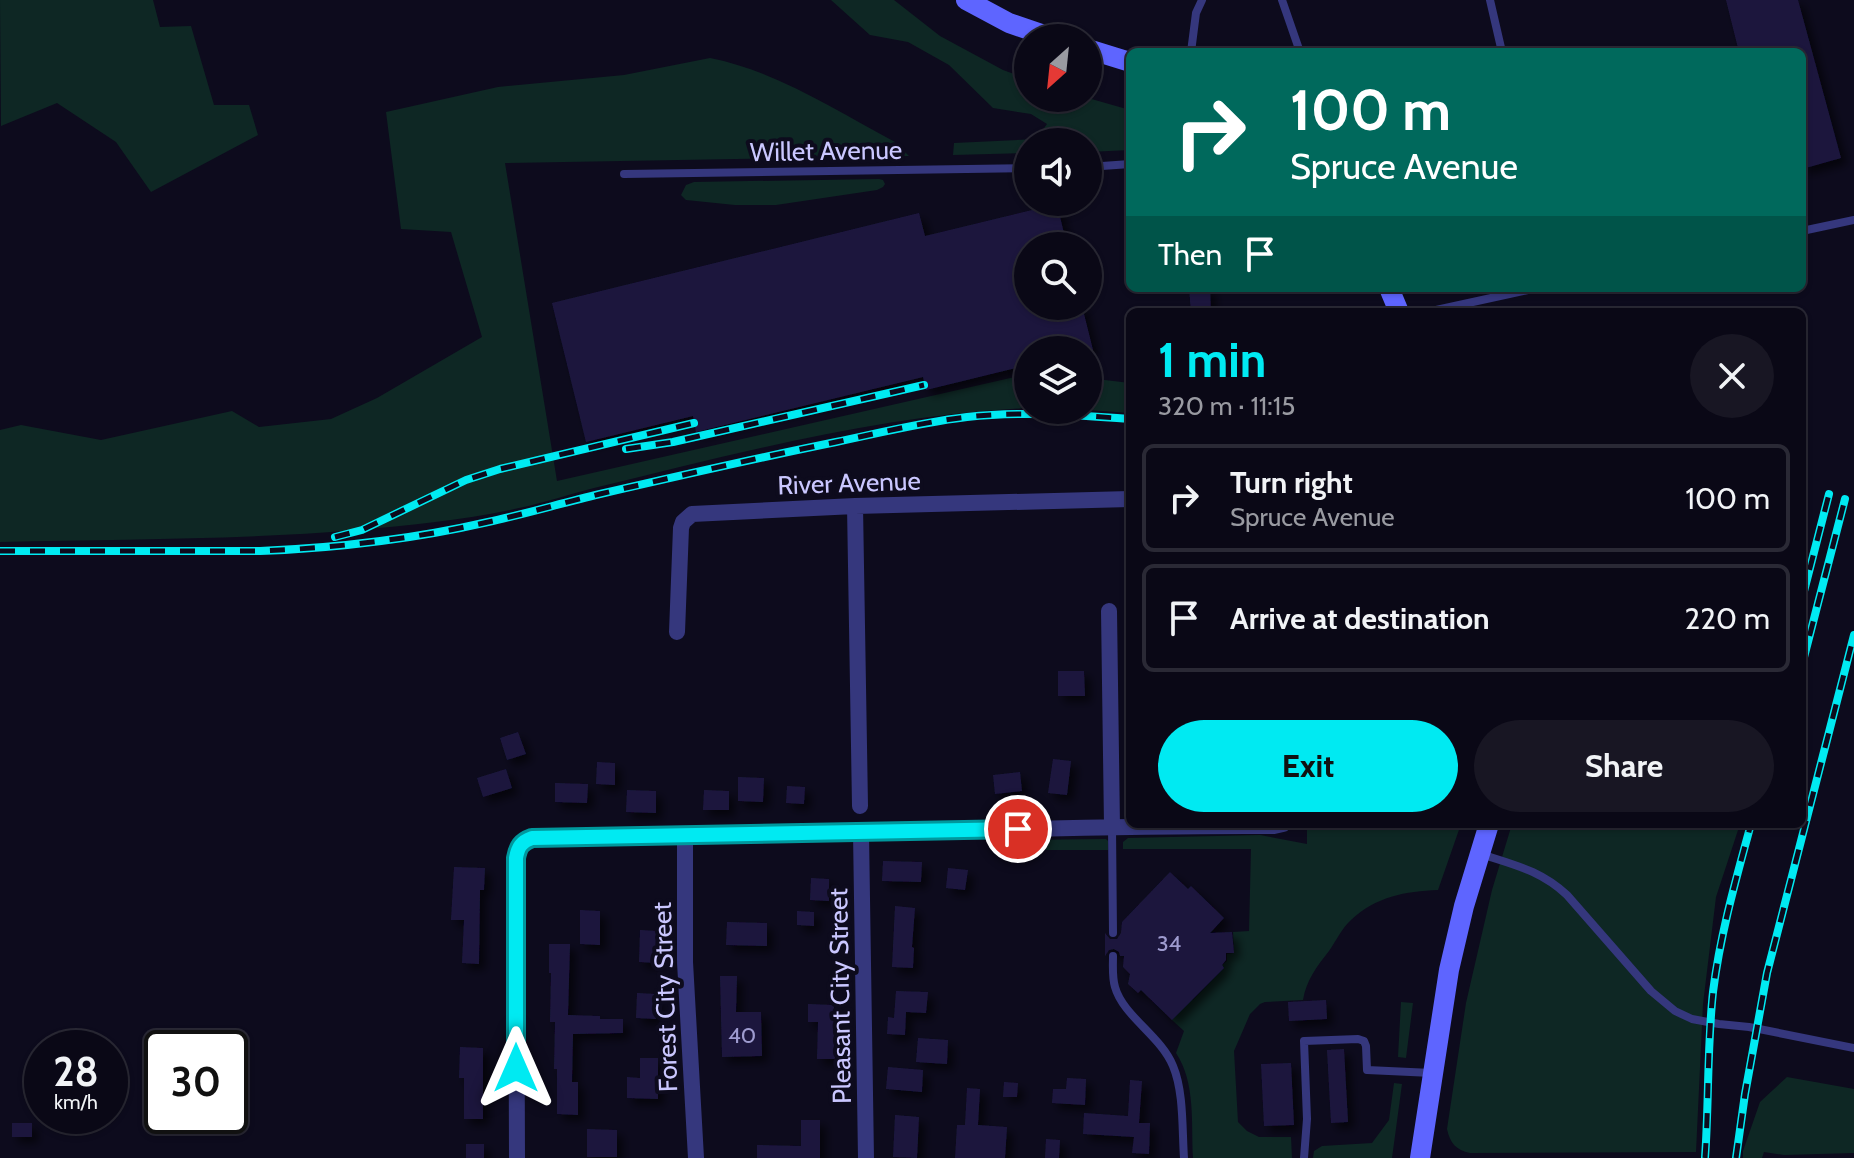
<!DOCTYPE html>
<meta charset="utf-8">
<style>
body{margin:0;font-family:Cabin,sans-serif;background:#181623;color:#f1f3f6;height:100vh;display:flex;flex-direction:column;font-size:30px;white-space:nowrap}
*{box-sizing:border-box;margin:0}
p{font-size:26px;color:#999aa1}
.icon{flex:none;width:44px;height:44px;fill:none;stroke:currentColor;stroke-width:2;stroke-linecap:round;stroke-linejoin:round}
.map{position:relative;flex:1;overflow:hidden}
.sheet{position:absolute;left:1126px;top:308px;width:680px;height:520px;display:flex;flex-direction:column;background:#0a0816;border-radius:12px;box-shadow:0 2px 6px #0004,0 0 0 2px #2a2935}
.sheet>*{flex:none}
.hud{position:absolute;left:1126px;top:48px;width:680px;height:244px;border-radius:12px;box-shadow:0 2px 6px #0004,0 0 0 2px #2a2935;background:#00695c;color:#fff;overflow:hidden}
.needle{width:52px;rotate:207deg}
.tools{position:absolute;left:1014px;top:24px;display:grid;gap:16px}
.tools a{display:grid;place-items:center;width:88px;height:88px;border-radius:50%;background:#0a0816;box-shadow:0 2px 6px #0004,0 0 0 2px #2a2935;font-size:40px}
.speed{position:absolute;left:24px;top:1030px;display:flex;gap:16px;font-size:40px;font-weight:700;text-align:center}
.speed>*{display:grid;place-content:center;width:104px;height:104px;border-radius:50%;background:#0a0816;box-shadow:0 2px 6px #0004,0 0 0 2px #2a2935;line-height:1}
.speed small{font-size:20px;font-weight:400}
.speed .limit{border:4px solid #111;border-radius:12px;background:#fff;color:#111}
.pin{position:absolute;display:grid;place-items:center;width:68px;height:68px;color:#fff;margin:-34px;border:4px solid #fff;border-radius:50%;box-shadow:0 2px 8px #0007}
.me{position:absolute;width:88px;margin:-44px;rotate:0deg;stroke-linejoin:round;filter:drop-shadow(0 0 6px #0008)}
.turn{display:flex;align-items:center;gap:28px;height:168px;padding:0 32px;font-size:36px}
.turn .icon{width:104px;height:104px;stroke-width:2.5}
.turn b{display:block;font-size:56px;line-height:68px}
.then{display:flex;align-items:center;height:76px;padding:0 32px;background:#0003;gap:16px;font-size:30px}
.round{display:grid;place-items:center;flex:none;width:84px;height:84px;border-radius:42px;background:#181623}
.summary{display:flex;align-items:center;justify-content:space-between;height:136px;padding:0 32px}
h1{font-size:48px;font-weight:700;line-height:60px;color:#00eaf2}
.primary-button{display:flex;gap:16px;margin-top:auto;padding:16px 32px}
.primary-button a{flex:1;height:92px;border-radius:48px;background:#00eaf2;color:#111;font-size:32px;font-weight:700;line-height:92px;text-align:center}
.primary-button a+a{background:#181623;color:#f1f3f6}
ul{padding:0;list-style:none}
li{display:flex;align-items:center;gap:24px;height:108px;margin:0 16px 12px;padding:0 16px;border:4px solid #2a2935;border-radius:12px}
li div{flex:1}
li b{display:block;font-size:30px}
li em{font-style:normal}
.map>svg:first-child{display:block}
.green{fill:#0e2724}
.building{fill:#1c173e;filter:url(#shadow)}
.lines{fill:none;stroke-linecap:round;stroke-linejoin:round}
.lane{stroke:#35377d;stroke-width:8}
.street{stroke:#35377d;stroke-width:16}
.secondary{stroke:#5e65ff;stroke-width:20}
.rail-casing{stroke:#00eaf2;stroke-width:8}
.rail{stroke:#0d0b1d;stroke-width:5;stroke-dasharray:15;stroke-linecap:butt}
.route-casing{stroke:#00989d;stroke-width:20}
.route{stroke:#00eaf2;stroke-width:14}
.labels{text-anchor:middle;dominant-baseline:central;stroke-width:8;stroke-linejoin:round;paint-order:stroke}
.number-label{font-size:22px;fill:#9e9bcf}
.street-label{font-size:26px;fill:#cac7ff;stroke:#0d0b1d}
</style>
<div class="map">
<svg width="1854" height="1158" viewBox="0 0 1854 1158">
<defs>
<filter id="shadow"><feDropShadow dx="6" dy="6" stdDeviation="4" flood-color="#0009"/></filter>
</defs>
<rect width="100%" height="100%" fill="#0d0b1d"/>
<path class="green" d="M0 0H153L160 27 191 26 214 105H249L258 135 151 192 116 142 57 103 1 126Z
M831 0H894L940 36 1003 70 1028 79V98H1088L1130 110V150L1088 152V142H1028V153L953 155 954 143 1036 139 1047 124 1031 114 993 108 949 65 908 42 870 35Z
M710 58C776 71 835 110 895 142L909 156 505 163 557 481 1028 374V408C882 415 736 453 594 488 569 494 544 503 519 508 466 520 410 525 357 530 238 540 119 539 0 542V430L21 425 101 440 232 411 259 427 331 419 377 398 482 337 451 232 401 229 386 112 498 87 624 75Z
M879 179 883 180 885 184 883 187 877 190 776 205H735L686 200 681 195 686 185 694 182Z
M1088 378 1130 383V413L1088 410Z
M1307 824H1461L1438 890C1406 891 1375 897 1351 920 1342 928 1336 941 1329 951 1317 966 1306 981 1303 1000L1265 1002 1260 1004 1250 1014 1234 1051 1238 1122 1247 1131 1259 1137H1291L1292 1158H1193C1191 1124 1196 1083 1176 1053L1184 1031 1172 1020 1186 1005 1188 997 1193 1000 1224 968 1222 965 1227 961V954L1234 953 1233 932 1249 931 1251 849H1123V842L1128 838 1260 835 1307 844Z
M1512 824H1740L1716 897 1703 1004 1696 1152 1470 1153C1456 1150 1450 1143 1447 1129L1466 1003 1492 890Z
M1106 839 1108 841V850H1019V840Z
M1401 1002 1413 1003 1406 1058 1398 1057Z
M1787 1077 1854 1089V1153L1784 1155 1764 1152 1762 1158H1743V1151L1760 1102Z
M1394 1083 1402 1084 1392 1158H1313L1314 1151 1322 1146 1372 1143 1389 1120Z"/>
<path class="building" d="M1726 0H1798L1841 158 1802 169V52H1739Z
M1057 204 1067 246H1028V306H1082L1093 350H1028V365L926 390 923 377 696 432 693 416 586 442 552 303 919 213 925 236Z
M1189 288H1210L1211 312H1191Z
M1058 671H1084L1085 696H1058Z
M518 732 526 754 507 760 500 738Z
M1053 759 1071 761 1067 795 1048 793Z
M597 762 615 763V785L596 784Z
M506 769 512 788 483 797 477 778Z
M1020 772 1022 791 995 794 993 775Z
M738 777 764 778 763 802 738 801Z
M555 783 588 784 587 803 555 802Z
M787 786 805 787 804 804 786 803Z
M627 790 656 791V813L626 812Z
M704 790 729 791V810H703Z
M883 861 922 862 921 882 882 881Z
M454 867 485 868 484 890H480L479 964 462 963 464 920H451Z
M948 868 968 870 965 890 946 888Z
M1170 872 1188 889 1191 886 1224 918 1210 933 1232 932 1234 953H1226V960L1222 965 1224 968 1172 1020 1141 990 1138 993 1128 984 1130 974 1123 967 1124 956H1120L1119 952 1114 949 1109 950 1105 956V933L1110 939H1117L1121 933 1122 922Z
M811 878 829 879V901L810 900Z
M895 906 915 908 912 947 914 948 913 968 892 967Z
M580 910 600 911V945L580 944Z
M797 911 814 912V926L797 925Z
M727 922 767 923V946L726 945Z
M640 930 658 931 657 963 639 962Z
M549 944H570L568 1015 600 1016V1019H623V1033L573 1034 572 1082H578V1115L557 1114V1069H554L555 1022H550L551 973H549Z
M720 976H737L736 1012H761L762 1056 722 1057Z
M896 991 928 992 926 1013 906 1012 905 1035 887 1034 888 1017 894 1018Z
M637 993 656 994V1019L636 1018Z
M1326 1000 1327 1019 1289 1021 1288 1002Z
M808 1004 834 1005 835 1059H817L818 1022H808Z
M918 1038 948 1040 947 1064 916 1062Z
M460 1047 483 1048V1119H464V1078H459Z
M1344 1049 1348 1122 1331 1123 1327 1050Z
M640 1058H658V1099L627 1098V1077L640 1078Z
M1291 1063 1294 1125 1264 1126 1261 1064Z
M888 1067 923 1070 922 1092 886 1089Z
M1067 1078 1086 1079 1085 1105 1052 1103 1053 1089H1066Z
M1130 1080 1142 1081 1139 1123H1150L1149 1154 1132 1153 1134 1137 1083 1134 1084 1113 1128 1116Z
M1004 1082 1018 1083 1017 1097H1003Z
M967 1088 980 1089 978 1125 1007 1127 1005 1158H955L957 1125H965Z
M895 1115 919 1117 917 1158 893 1157Z
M801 1120H820V1158H757V1145L801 1146Z
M12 1123H32V1137H12Z
M587 1129 617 1130V1157H587Z
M1046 1139 1060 1140 1059 1158H1045Z
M466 1144H484V1158H466Z"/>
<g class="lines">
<path class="lane" d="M1282 0 1300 52
M1490 0 1502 52
M1191 52 1196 13 1202 0
M1088 167 1130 164
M624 174 1028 168
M1802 231 1854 220
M1427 312 1537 288
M1112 827 1113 933
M1481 854C1514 865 1540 870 1567 895L1651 991 1675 1011 1692 1019 1719 1024 1749 1027 1854 1048
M1113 956C1113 966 1112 977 1115 987 1123 1016 1161 1036 1173 1066 1184 1092 1182 1130 1184 1158
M1304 1158 1307 1119 1304 1041 1358 1039 1364 1041 1366 1046 1367 1070 1432 1073"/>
<path class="street" d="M855 506 860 806
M1109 611 1112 826
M677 632 681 528 683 522 692 514 855 506 1130 499
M861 833 866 1158
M685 834V962L696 1158
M517 1158 516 858C518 847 521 842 532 838 641 835 751 835 860 833 998 830 1136 825 1274 826L1283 824"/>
<path class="secondary" d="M966 0 1009 23 1053 38
M1088 49 1130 62
M1389 288 1399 312
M1420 1158 1449 970 1464 906 1489 824"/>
<g class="rail-casing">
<path id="rail" d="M626 449 673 442 924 385
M335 537 362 530 466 480 500 469 694 423
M0 551H260C336 548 414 539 488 522 525 514 562 503 600 494 678 476 757 458 836 442 879 433 923 422 967 417 1021 411 1076 415 1130 419
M1802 599 1829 494
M1802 665 1845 499
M1705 1158C1709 1103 1707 1047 1713 992 1720 935 1736 879 1751 824
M1736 1158 1745 1094 1767 973 1854 635"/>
</g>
<use href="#rail" class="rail"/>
</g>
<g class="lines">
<g class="route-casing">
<path id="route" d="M516 1068V858C518 847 521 842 532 838L1018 829"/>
</g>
<use href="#route" class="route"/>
</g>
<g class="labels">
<g class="number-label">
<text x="1169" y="943">34</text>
<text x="742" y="1035">40</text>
</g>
<g class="street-label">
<text transform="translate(826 151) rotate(-1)">Willet Avenue</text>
<text transform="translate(849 483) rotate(-2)">River Avenue</text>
<text transform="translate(840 996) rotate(-91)">Pleasant City Street</text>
<text transform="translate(665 997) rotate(-92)">Forest City Street</text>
</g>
</g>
</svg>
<div class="tools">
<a><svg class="needle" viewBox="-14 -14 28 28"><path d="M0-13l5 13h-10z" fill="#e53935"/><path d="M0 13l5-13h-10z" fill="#999aa1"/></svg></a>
<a><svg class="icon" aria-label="sound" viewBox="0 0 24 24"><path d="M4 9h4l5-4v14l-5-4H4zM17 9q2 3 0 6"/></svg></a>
<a><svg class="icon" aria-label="search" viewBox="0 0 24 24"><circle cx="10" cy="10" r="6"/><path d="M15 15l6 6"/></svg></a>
<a><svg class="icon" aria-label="layers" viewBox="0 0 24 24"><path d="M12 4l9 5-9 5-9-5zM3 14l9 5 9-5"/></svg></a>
</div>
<div class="speed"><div>28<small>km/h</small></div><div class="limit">30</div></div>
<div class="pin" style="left:1018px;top:829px;background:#d93025"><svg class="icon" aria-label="arrive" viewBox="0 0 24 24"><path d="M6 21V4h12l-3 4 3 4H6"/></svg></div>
<svg class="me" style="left:516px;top:1068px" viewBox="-20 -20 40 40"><path d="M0-17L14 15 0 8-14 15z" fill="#00eaf2" stroke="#fff" stroke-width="4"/></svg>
<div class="hud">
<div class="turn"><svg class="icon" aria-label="right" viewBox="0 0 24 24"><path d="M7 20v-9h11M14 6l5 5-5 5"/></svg><div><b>100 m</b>Spruce Avenue</div></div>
<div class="then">Then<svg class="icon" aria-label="arrive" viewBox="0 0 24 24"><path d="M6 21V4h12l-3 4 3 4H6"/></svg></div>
</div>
<section class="sheet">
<div class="summary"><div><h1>1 min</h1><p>320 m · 11:15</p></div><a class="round"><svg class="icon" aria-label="close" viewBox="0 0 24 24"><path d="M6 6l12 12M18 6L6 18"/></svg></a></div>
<ul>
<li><svg class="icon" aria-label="right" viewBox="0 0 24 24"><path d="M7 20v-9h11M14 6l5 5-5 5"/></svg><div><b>Turn right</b><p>Spruce Avenue</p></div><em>100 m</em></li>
<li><svg class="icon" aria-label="arrive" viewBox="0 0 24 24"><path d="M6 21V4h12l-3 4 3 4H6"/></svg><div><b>Arrive at destination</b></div><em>220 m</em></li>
</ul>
<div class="primary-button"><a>Exit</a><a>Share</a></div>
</section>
</div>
